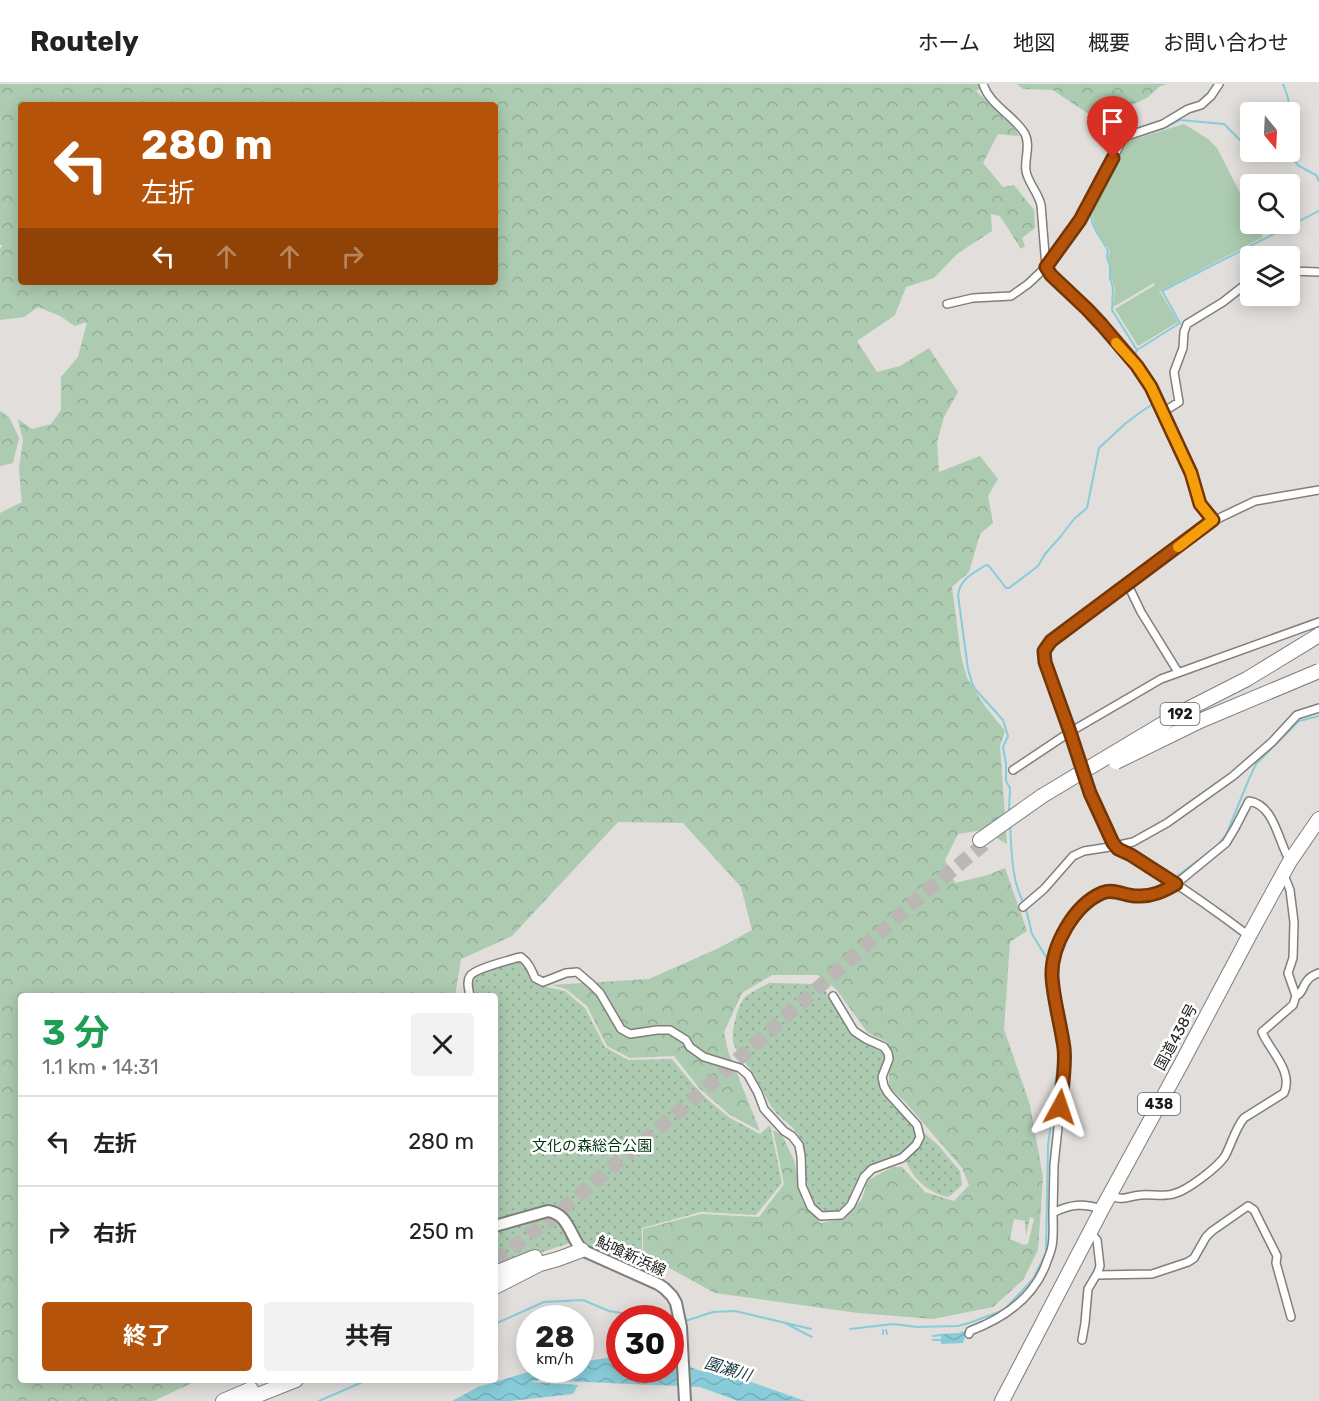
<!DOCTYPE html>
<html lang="ja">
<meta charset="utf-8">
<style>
body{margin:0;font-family:Rubik,"Noto Sans JP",sans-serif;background:#f2f2f2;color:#222;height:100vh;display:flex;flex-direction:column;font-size:22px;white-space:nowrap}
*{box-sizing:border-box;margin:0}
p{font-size:20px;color:#767676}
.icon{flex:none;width:33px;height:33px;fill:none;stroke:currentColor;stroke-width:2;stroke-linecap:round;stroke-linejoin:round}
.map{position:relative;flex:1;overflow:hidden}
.drawer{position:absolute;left:18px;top:909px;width:480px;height:390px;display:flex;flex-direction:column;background:#fff;border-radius:6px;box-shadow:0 3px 15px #0003}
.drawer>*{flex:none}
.guide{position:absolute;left:18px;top:18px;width:480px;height:183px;border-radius:6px;box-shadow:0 3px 15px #0003;background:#b45309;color:#fff;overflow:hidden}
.needle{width:39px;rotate:162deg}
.fabs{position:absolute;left:1240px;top:18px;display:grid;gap:12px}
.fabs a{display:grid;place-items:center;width:60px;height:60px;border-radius:6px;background:#fff;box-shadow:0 3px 15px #0003;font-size:30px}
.speed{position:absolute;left:516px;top:1221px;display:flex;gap:12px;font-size:30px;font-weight:700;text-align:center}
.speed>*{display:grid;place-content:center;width:78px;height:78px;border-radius:50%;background:#fff;box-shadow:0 3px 15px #0003;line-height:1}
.speed small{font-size:15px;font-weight:400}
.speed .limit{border:9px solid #d22;background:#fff;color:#111}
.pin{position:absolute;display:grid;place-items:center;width:51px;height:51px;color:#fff;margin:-62px -26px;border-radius:50% 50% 50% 0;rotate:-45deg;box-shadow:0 0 6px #0007}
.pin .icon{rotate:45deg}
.me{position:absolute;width:66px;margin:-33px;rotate:5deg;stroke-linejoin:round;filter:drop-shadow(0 0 4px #0008)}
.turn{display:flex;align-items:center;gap:21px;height:126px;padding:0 24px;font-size:27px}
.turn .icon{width:78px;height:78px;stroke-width:2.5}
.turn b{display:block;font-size:42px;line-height:51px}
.lanes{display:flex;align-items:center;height:57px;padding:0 24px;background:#0003;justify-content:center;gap:30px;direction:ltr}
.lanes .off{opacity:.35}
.round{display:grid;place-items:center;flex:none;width:63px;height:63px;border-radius:6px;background:#f2f2f2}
.overview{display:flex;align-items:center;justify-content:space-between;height:102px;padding:0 24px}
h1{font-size:36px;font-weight:700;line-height:45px;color:#1e9e55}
.cta{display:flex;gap:12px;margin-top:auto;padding:12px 24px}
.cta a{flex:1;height:69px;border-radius:6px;background:#b45309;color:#fff;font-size:24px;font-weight:700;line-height:69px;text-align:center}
.cta a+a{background:#f2f2f2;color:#222}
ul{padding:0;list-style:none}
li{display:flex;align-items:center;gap:18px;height:90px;padding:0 24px;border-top:2px solid #e0e0e0}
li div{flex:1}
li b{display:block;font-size:22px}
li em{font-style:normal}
header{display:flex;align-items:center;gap:36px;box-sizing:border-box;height:84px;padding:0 30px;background:#fff;border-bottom:2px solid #e0e0e0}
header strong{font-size:28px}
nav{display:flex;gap:33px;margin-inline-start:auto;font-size:21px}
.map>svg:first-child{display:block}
.green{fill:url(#green-dots)}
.forest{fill:url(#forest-crowns);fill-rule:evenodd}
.pitch{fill:#accbb0}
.water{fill:url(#water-waves)}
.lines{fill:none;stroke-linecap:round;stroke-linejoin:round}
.stream{stroke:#88ccd9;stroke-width:2}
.highway-tunnel{stroke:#bab7b4;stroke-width:14;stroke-dasharray:14 7;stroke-linecap:butt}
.street-casing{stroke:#817e7b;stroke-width:10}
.secondary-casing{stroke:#817e7b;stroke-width:14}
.highway-casing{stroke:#817e7b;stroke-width:16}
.street{stroke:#fff;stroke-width:7}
.secondary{stroke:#fff;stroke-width:10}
.highway{stroke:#fff;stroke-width:14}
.highway-bridge-casing{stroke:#817e7b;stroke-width:16;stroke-linecap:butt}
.highway-bridge{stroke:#fff;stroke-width:14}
.route-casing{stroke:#753606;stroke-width:15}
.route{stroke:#b45309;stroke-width:10}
.slow{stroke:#f59e0b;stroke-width:10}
.labels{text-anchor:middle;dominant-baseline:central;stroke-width:5;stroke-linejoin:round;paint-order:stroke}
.shield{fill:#fff;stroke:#605f5f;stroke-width:1.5}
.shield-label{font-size:14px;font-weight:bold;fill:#1c1b1a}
.street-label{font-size:15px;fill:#1c1b1a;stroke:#fff}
.park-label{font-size:15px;fill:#013613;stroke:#fff}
.water-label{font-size:16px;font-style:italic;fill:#16373d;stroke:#fff}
</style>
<header>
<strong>Routely</strong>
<nav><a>ホーム</a><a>地図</a><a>概要</a><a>お問い合わせ</a></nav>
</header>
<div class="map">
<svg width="1319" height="1317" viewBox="0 0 1319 1317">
<defs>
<pattern id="green-dots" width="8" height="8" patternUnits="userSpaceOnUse" patternTransform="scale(1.5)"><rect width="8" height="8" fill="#accbb0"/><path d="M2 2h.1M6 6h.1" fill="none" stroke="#93ae97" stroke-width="1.8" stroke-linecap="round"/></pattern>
<pattern id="forest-crowns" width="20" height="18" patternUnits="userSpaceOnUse" patternTransform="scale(1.5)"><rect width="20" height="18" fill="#accbb0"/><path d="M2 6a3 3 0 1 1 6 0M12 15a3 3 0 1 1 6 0" fill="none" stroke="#93ae97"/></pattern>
<pattern id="water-waves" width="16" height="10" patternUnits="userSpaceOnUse" patternTransform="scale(1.5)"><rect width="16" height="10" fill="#88ccd9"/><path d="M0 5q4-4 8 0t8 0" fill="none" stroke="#75afba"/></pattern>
</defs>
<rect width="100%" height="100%" fill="#e1dedb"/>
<path class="green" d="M517 878 525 882 530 895 542 902 565 907 585 924 605 963 628 976 672 975 701 1010 730 1034 760 1050 770 1041 782 1099 756 1131 701 1128 642 1144V1167L628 1183 601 1172 579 1156 515 1177 495 1185V1112L498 1107 495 912H474L472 901 475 892 492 884Z
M769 899 821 900 852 948 882 964 886 971 884 979 880 987 879 997 886 1012 915 1042 916 1054C911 1059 906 1066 900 1070 890 1076 876 1077 867 1085 853 1098 851 1132 825 1127 801 1121 808 1070 799 1053 795 1043 785 1037 777 1030 767 1018 762 1004 754 991 747 980 739 973 734 961 730 950 737 922 745 913 750 908 762 903 769 899Z
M921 1046 938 1061 960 1087 962 1101 949 1113C929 1110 912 1094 905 1075Z"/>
<path class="forest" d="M0 0H988L976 7 1012 41 1019 52 998 50 983 79 1003 103 1014 101 1034 126 1035 144 1022 154 1025 162 1021 165 1000 132 991 130 992 147 957 170 934 194 906 203 895 231 857 257 877 288 900 282 929 264 958 308 944 333 937 358 939 388 980 372 998 395 988 412 993 439 980 450 969 488 952 503 961 572 967 594 984 621 1005 647 1000 662 1007 760 983 746 958 750 945 776 955 799 988 791 1005 784 1027 847 1010 858 1004 945 1030 1021 1043 1093 1038 1166 1023 1196 993 1223 933 1235 858 1229 715 1209 660 1179 643 1166V1145L701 1130 759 1133 784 1100 773 1046 782 1051 794 1076 802 1116 820 1139 844 1135 862 1115 868 1096 893 1083H902L925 1108 954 1117 969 1101 962 1084 906 1019 889 1003V989L893 974 887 958 868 949 836 905 818 891H772L742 909 724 948 728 967 760 1047 730 1031 699 1004 674 972 630 974 607 962 587 922 566 905 551 901 649 895 719 864 752 846 741 803 683 739 618 738 512 852 461 875 455 912H21V1296H198L154 1317H0V429L22 418 21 410 19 384 23 356 18 335 32 345 51 340 61 326V293L78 273 87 238 75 242 60 232 38 223 24 233 0 236V165L3 161H0ZM21 21H495V198H21ZM1030 1133 1034 1135 1028 1160 1024 1161 1010 1155 1014 1135 1025 1137 1026 1152Z
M1017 0H1167L1159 3 1147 14 1112 30 1087 29 1053 6 1023 5Z
M0 327 9 333 19 354 13 379 0 382Z"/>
<path class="pitch" d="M1184 40 1208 55 1217 64 1251 130V140H1256L1263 153 1160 207 1157 203 1178 238 1138 262 1115 225 1155 201 1154 199 1113 223 1115 204 1111 194V182L1108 174 1110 166C1103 156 1091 142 1093 128 1094 120 1122 64 1128 57Z"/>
<path class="water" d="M967 1246 963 1259 941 1260V1250L959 1249Z
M619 1272 620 1286H670L671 1275 698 1286 751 1298 805 1317H738L700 1303 540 1296 529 1298 578 1301 573 1310 510 1317H452L478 1303 535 1286H580L581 1278Z"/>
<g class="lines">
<path class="stream" d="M1283 0C1287 10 1290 18 1289 28
M1286 68 1299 82 1316 91 1319 97
M1137 266 1112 226 1113 204 1110 194V182L1107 173 1108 166 1096 147 1092 138 1091 128 1124 61 1127 56 1131 54 1164 44 1180 36 1224 40 1240 56 1245 59 1251 60
M1148 294 1134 272 1137 266 1180 239 1162 207 1319 127
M1155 303 1161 316H1160
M1009 727 1010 704 1006 697V680L1003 663 1008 652 1003 636 975 605 972 599 968 585 958 511C960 495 973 489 986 481L989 482 1006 504H1009L1038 482 1045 470 1061 452 1074 435 1087 424 1099 364 1126 339 1142 327 1155 319
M1010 742C1012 768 1011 794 1023 818
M1216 763 1226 751 1249 695 1256 680 1299 637 1319 632
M1173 795 1212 766
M1026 825 1032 850 1048 876
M682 1238 713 1228 735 1227 811 1245
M785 1239 812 1253
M495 1240 544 1218 583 1216 609 1227 650 1234
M670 1240H677
M850 1245 893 1240 917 1243 958 1242 969 1239 1004 1226 1033 1195 1046 1169 1048 1062 1059 970 1047 906 1048 876 1053 856 1062 839 1082 816 1092 808 1103 803 1112 802 1136 807 1160 805 1168 798
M883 1246V1250
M886 1246 887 1250
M933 1252 941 1251
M933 1256H944
M319 1317 367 1296"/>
<path class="highway-tunnel" d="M495 1177 550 1135 690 1018 921 812 984 760"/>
<g class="street-casing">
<path id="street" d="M983 0C990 22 1014 31 1025 50 1031 62 1024 75 1026 87 1028 99 1038 108 1041 121L1046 183 1102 241 1136 282 1151 303 1191 389 1200 421 1213 437
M1290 187 1319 188
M947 220 973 214 1011 212 1028 200 1046 183 1080 136 1124 53 1163 40 1188 25 1201 21 1211 12 1219 0
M1163 328 1179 318 1174 288 1183 264 1184 248 1187 240 1223 218 1251 196
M1128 501 1141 528 1178 588
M1013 686 1070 648 1161 595 1319 538
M1023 823 1044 805 1073 772 1084 767 1110 763 1133 758 1167 739 1233 692 1272 658 1297 631 1319 624
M1249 852C1216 827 1183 804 1149 782 1138 775 1120 768 1113 759L1090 709 1045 578 1044 567 1051 557 1213 437 1255 417 1319 406
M470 912C469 906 466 898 470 892 474 885 507 877 516 874L521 873C529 879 531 885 535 894L543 898 566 889 577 888 591 900 600 909 621 945 630 950 657 946H670L686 956 690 963 704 973 740 984 748 991 758 1009 764 1025 784 1047 792 1052 799 1061 801 1072 802 1102 811 1123 821 1132 841 1131 851 1121 864 1093 872 1085 902 1074 916 1061 920 1053 917 1041 888 1009 884 1002 882 993 889 975 888 969 884 963 866 955 854 947 833 912
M1296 912C1303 909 1302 903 1307 897 1310 892 1314 891 1319 889
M1110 1111C1124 1118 1126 1112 1141 1111 1152 1110 1163 1113 1173 1110 1187 1107 1218 1083 1225 1072 1232 1059 1235 1045 1244 1034L1284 1009C1294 987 1269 966 1262 948L1293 921 1296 912 1288 889 1293 874 1294 838 1290 806 1286 796 1282 793
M1053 1129 1054 1081 1062 1006 1064 966 1052 891 1056 867 1066 843 1078 827 1101 809 1111 807 1137 812 1153 811 1163 808 1176 800 1226 759 1235 744 1249 717C1275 721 1278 758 1290 777
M1097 1191 1152 1190 1188 1178 1194 1174 1206 1153 1212 1147 1248 1122 1254 1126 1277 1172 1276 1179 1291 1233
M969 1250 970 1247C1002 1235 1033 1215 1046 1180 1048 1174 1051 1168 1052 1162 1054 1151 1053 1140 1053 1129 1070 1120 1083 1119 1102 1125
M1082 1256 1085 1239 1088 1205 1098 1188 1100 1182 1097 1156 1090 1148"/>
</g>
<g class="secondary-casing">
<path id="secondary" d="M495 1142 548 1127C569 1130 570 1153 582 1166L658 1200 664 1204 672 1212 676 1219 681 1243 685 1317"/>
</g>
<g class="highway-casing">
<path id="highway" d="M980 756 1042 712
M495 1189 535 1173
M495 1203 540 1180 558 1175 582 1166
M223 1317 251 1305
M243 1317 296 1296
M1002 1317 1102 1125 1180 982 1249 852 1290 777 1319 735"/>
</g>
<use href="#street" class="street"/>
<use href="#secondary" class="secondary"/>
<use href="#highway" class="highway"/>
<g class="highway-bridge-casing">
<path id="highway-bridge" d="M1116 678 1202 636 1319 587
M1042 712 1184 627 1247 595 1319 551"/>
</g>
<use href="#highway-bridge" class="highway-bridge"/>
</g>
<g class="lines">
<g class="route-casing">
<path id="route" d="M1060 1023C1062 1005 1066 982 1064 964 1061 941 1053 914 1052 892 1051 862 1074 821 1102 809 1114 804 1125 812 1137 812 1152 813 1164 807 1176 800L1131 771 1118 765 1113 759 1090 709 1070 648 1045 578 1044 567 1051 557 1213 436 1200 420 1191 389 1151 303 1137 282 1102 241 1087 225 1051 191 1046 183 1080 136 1113 74"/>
</g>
<use href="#route" class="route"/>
<path class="slow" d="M1116 259 1137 282 1151 303 1191 389 1200 420 1213 436 1178 463"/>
</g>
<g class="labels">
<g class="shield">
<rect x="1160.5" y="619" width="39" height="22" rx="4.5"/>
<rect x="1138" y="1009" width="42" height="22" rx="4.5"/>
</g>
<g class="shield-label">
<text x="1180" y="630">192</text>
<text x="1159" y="1020">438</text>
</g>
<g class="street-label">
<text transform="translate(1176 953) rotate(-62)">国道438号</text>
<text transform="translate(631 1172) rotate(25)">鮎喰新浜線</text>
</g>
<g class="park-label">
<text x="592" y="1062">文化の森総合公園</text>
</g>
<g class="water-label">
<text transform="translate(728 1285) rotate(17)">園瀬川</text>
</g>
</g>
</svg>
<div class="fabs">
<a><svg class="needle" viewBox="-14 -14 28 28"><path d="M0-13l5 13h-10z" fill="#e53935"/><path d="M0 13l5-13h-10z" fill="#767676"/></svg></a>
<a><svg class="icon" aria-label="search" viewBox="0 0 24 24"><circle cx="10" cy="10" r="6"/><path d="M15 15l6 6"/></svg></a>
<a><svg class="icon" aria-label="layers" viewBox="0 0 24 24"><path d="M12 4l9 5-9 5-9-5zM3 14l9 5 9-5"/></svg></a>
</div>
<div class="speed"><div>28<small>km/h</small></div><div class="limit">30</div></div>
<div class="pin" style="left:1113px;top:74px;background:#d93025"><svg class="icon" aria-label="arrive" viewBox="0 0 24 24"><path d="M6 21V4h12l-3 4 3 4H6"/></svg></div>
<svg class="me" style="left:1060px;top:1023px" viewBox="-20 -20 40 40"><path d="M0-17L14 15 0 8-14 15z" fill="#b45309" stroke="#fff" stroke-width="4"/></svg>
<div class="guide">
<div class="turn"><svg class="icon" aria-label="left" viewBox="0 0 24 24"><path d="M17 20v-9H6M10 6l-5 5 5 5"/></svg><div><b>280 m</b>左折</div></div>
<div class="lanes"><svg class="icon" aria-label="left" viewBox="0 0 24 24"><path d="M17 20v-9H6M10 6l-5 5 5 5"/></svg><svg class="icon off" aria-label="ahead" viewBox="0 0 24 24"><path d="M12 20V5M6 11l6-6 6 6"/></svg><svg class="icon off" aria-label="ahead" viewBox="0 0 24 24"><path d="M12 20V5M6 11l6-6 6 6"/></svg><svg class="icon off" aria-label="right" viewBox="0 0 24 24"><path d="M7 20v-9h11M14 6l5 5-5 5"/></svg></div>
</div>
<section class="drawer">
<div class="overview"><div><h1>3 分</h1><p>1.1 km · 14:31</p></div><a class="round"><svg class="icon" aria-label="close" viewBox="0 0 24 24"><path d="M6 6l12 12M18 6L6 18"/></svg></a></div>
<ul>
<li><svg class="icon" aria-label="left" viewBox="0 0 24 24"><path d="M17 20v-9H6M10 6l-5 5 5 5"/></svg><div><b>左折</b></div><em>280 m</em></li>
<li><svg class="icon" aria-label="right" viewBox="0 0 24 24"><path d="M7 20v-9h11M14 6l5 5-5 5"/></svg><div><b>右折</b></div><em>250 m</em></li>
</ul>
<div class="cta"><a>終了</a><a>共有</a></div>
</section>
</div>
